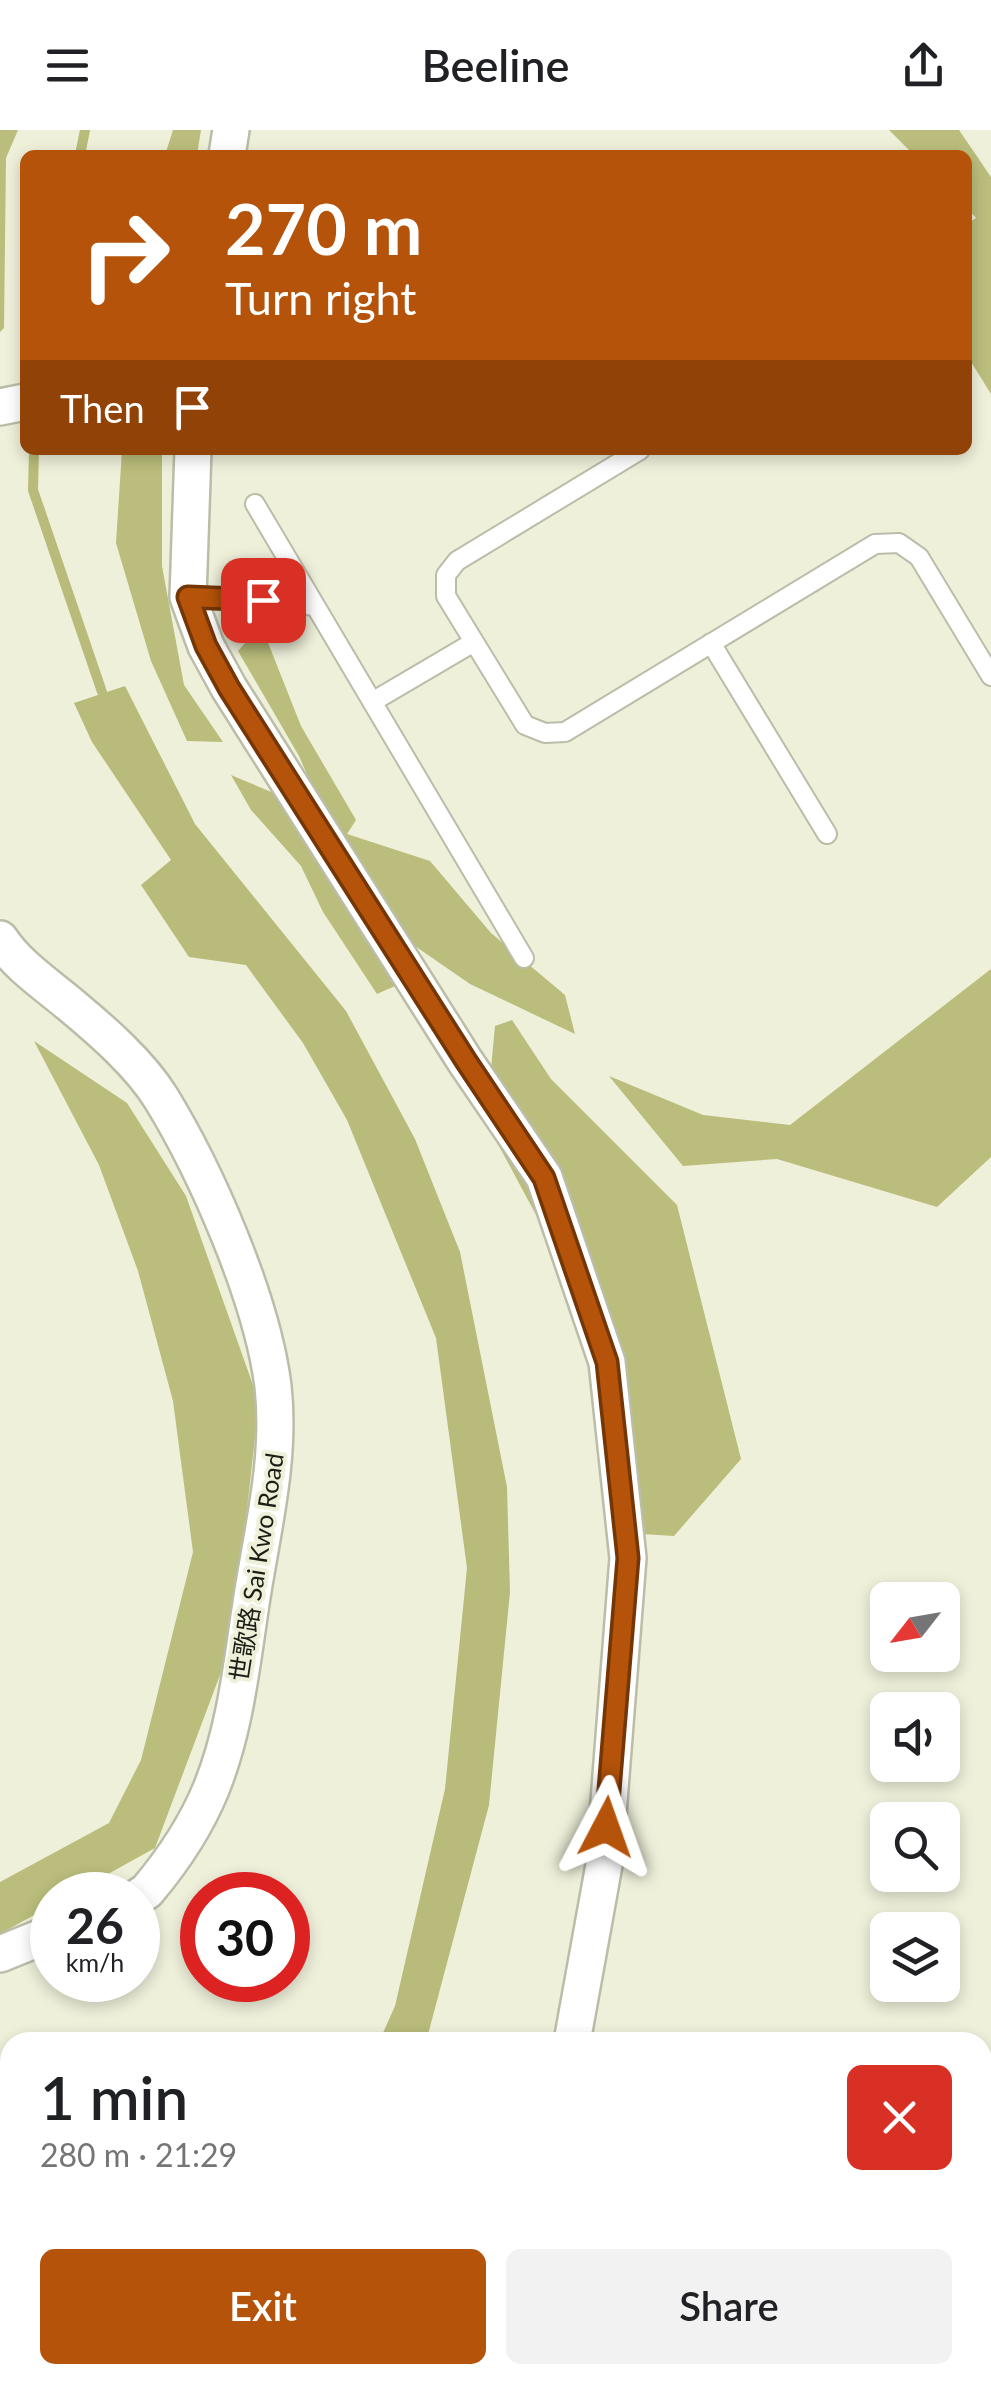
<!DOCTYPE html>
<meta charset="utf-8">
<style>
body{margin:0;font-family:Lato,"Noto Sans SC",sans-serif;background:#f2f2f2;color:#202124;height:100vh;display:flex;flex-direction:column;font-size:38px;white-space:nowrap}
*{box-sizing:border-box;margin:0}
p{font-size:32px;color:#757577}
.icon{flex:none;width:55px;height:55px;fill:none;stroke:currentColor;stroke-width:2;stroke-linecap:round;stroke-linejoin:round}
.map{position:relative;flex:1;overflow:hidden}
.drawer{position:absolute;left:0px;top:1902px;width:992px;height:352px;display:flex;flex-direction:column;background:#fff;border-radius:30px 30px 0 0;box-shadow:0 5px 15px #0003}
.drawer>*{flex:none}
.hud{position:absolute;left:20px;top:20px;width:952px;height:305px;border-radius:15px;box-shadow:0 5px 15px #0003;background:#b45309;color:#fff;overflow:hidden}
.needle{width:65px;rotate:239deg}
.controls{position:absolute;left:870px;top:1452px;display:grid;gap:20px}
.controls a{display:grid;place-items:center;width:90px;height:90px;border-radius:15px;background:#fff;box-shadow:0 5px 15px #0003;font-size:50px}
.speed{position:absolute;left:30px;top:1742px;display:flex;gap:20px;font-size:50px;font-weight:700;text-align:center}
.speed>*{display:grid;place-content:center;width:130px;height:130px;border-radius:50%;background:#fff;box-shadow:0 5px 15px #0003;line-height:1}
.speed small{font-size:25px;font-weight:400}
.speed .limit{border:15px solid #d22;background:#fff;color:#111}
.pin{position:absolute;display:grid;place-items:center;width:85px;height:85px;color:#fff;margin:-42px;border-radius:20px;box-shadow:0 5px 15px #0006}
.me{position:absolute;width:110px;margin:-55px;rotate:4deg;stroke-linejoin:round;filter:drop-shadow(0 0 8px #0008)}
.turn{display:flex;align-items:center;gap:35px;height:210px;padding:0 40px;font-size:45px}
.turn .icon{width:130px;height:130px;stroke-width:2.5}
.turn b{display:block;font-size:70px;line-height:85px}
.then{display:flex;align-items:center;height:95px;padding:0 40px;background:#0003;gap:20px;font-size:38px}
.round{display:grid;place-items:center;flex:none;width:105px;height:105px;border-radius:15px;background:#f2f2f2}
.head{display:flex;align-items:center;justify-content:space-between;height:170px;padding:0 40px}
h1{font-size:60px;font-weight:600;line-height:75px}
.primary-button{display:flex;gap:20px;margin-top:auto;padding:20px 40px}
.primary-button a{flex:1;height:115px;border-radius:15px;background:#b45309;color:#fff;font-size:40px;font-weight:600;line-height:115px;text-align:center}
.primary-button a+a{background:#f2f2f2;color:#202124}
header{display:flex;justify-content:space-between;align-items:center;height:130px;padding:0 40px;background:#fff;font-size:45px;font-weight:600}
.map>svg:first-child{display:block}
.forest{fill:#babd7b}
.water{fill:#b8bb79}
.lines{fill:none;stroke-linecap:round;stroke-linejoin:round}
.stream{stroke:#b8bb79;stroke-width:10}
.service-casing{stroke:#bcbda8;stroke-width:22}
.minor-casing{stroke:#bcbda8;stroke-width:40}
.service{stroke:#fff;stroke-width:18}
.minor{stroke:#fff;stroke-width:35}
.route-casing{stroke:#753606;stroke-width:25}
.route{stroke:#b45309;stroke-width:18}
.labels{text-anchor:middle;dominant-baseline:central;stroke-width:8;stroke-linejoin:round;paint-order:stroke}
.street-label{font-size:25px;fill:#1d1e16;stroke:#eef0da}
</style>
<header><svg class="icon" aria-label="menu" viewBox="0 0 24 24"><path d="M4 6h16M4 12h16M4 18h16"/></svg>Beeline<svg class="icon" aria-label="share" viewBox="0 0 24 24"><path d="M12 15V3M7 8l5-5 5 5M5 13v7h14v-7"/></svg></header>
<div class="map">
<svg width="991" height="2254" viewBox="0 0 991 2254">
<rect width="100%" height="100%" fill="#eef0da"/>
<path class="forest" d="M0 0H18L6 28 4 198 0 202Z
M173 0H201L197 25H165Z
M889 0H959L991 47V264L968 227V93L976 88 968 79V25H914Z
M122 320H162V436L184 555 223 612 187 611 151 531 116 413Z
M261 495 301 596 356 690 347 704 430 731 491 803 565 865 575 904 470 854 399 805 330 698 299 626 238 521Z
M231 645 281 666 344 765 395 856 377 864 323 782 301 736 251 680Z
M991 839V1027L937 1077 777 1029 683 1036 609 946 703 985 790 995Z
M512 890 551 949 677 1075 741 1329 674 1406 626 1403 630 1304 579 1210 555 1120 486 992 495 896Z
M34 911 127 973 186 1066 259 1272 232 1513 155 1718 70 1765H52V1775L0 1804V1752L109 1693 141 1630 193 1422 173 1271 138 1141 99 1035Z
M0 2179 10 2184V2245H21L12 2254 0 2253Z"/>
<path class="water" d="M125 556 195 694 346 881 415 1009 460 1122 507 1357 510 1462 489 1675 426 1912H379L395 1876 445 1659 467 1438 436 1208 347 990 303 913 246 835 189 827 141 755 171 730 92 612 74 573Z"/>
<g class="lines">
<path class="stream" d="M80 25 85 0
M34 320 33 360 102 562"/>
<g class="service-casing">
<path id="service" d="M640 320 457 431 446 445V466L525 595 545 603 565 602 875 414 899 413 919 427 991 546
M255 374 524 828
M188 467 263 470 315 476
M711 513 827 704
M372 572 474 512
M0 2039 10 2065"/>
</g>
<g class="minor-casing">
<path id="minor" d="M227 25 231 0
M0 277 25 272
M193 320 188 467 206 516 229 558 465 931 544 1047 607 1232 628 1428 604 1735 572 1912
M0 809C19 837 46 854 72 876 102 901 140 934 161 968 207 1043 262 1169 273 1256 281 1327 263 1397 252 1467 242 1531 236 1598 211 1659 195 1698 174 1729 147 1761L138 1767
M0 1824 52 1803
M408 2254 412 2245"/>
</g>
<use href="#service" class="service"/>
<use href="#minor" class="minor"/>
</g>
<g class="lines">
<g class="route-casing">
<path id="route" d="M263 470 188 467 206 516 229 558 466 931 544 1048 607 1232 628 1428 606 1697"/>
</g>
<use href="#route" class="route"/>
</g>
<g class="labels">
<g class="street-label">
<text transform="translate(256 1437) rotate(-81)">世歌路 Sai Kwo Road</text>
</g>
</g>
</svg>
<div class="controls">
<a><svg class="needle" viewBox="-14 -14 28 28"><path d="M0-13l5 13h-10z" fill="#e53935"/><path d="M0 13l5-13h-10z" fill="#757577"/></svg></a>
<a><svg class="icon" aria-label="sound" viewBox="0 0 24 24"><path d="M4 9h4l5-4v14l-5-4H4zM17 9q2 3 0 6"/></svg></a>
<a><svg class="icon" aria-label="search" viewBox="0 0 24 24"><circle cx="10" cy="10" r="6"/><path d="M15 15l6 6"/></svg></a>
<a><svg class="icon" aria-label="layers" viewBox="0 0 24 24"><path d="M12 4l9 5-9 5-9-5zM3 14l9 5 9-5"/></svg></a>
</div>
<div class="speed"><div>26<small>km/h</small></div><div class="limit">30</div></div>
<div class="pin" style="left:263px;top:470px;background:#d93025"><svg class="icon" aria-label="arrive" viewBox="0 0 24 24"><path d="M6 21V4h12l-3 4 3 4H6"/></svg></div>
<svg class="me" style="left:606px;top:1697px" viewBox="-20 -20 40 40"><path d="M0-17L14 15 0 8-14 15z" fill="#b45309" stroke="#fff" stroke-width="4"/></svg>
<div class="hud">
<div class="turn"><svg class="icon" aria-label="right" viewBox="0 0 24 24"><path d="M7 20v-9h11M14 6l5 5-5 5"/></svg><div><b>270 m</b>Turn right</div></div>
<div class="then">Then<svg class="icon" aria-label="arrive" viewBox="0 0 24 24"><path d="M6 21V4h12l-3 4 3 4H6"/></svg></div>
</div>
<section class="drawer">
<div class="head"><div><h1>1 min</h1><p>280 m · 21:29</p></div><a class="round" style="background:#d93025;color:#fff"><svg class="icon" aria-label="close" viewBox="0 0 24 24"><path d="M6 6l12 12M18 6L6 18"/></svg></a></div>
<div class="primary-button"><a>Exit</a><a>Share</a></div>
</section>
</div>
